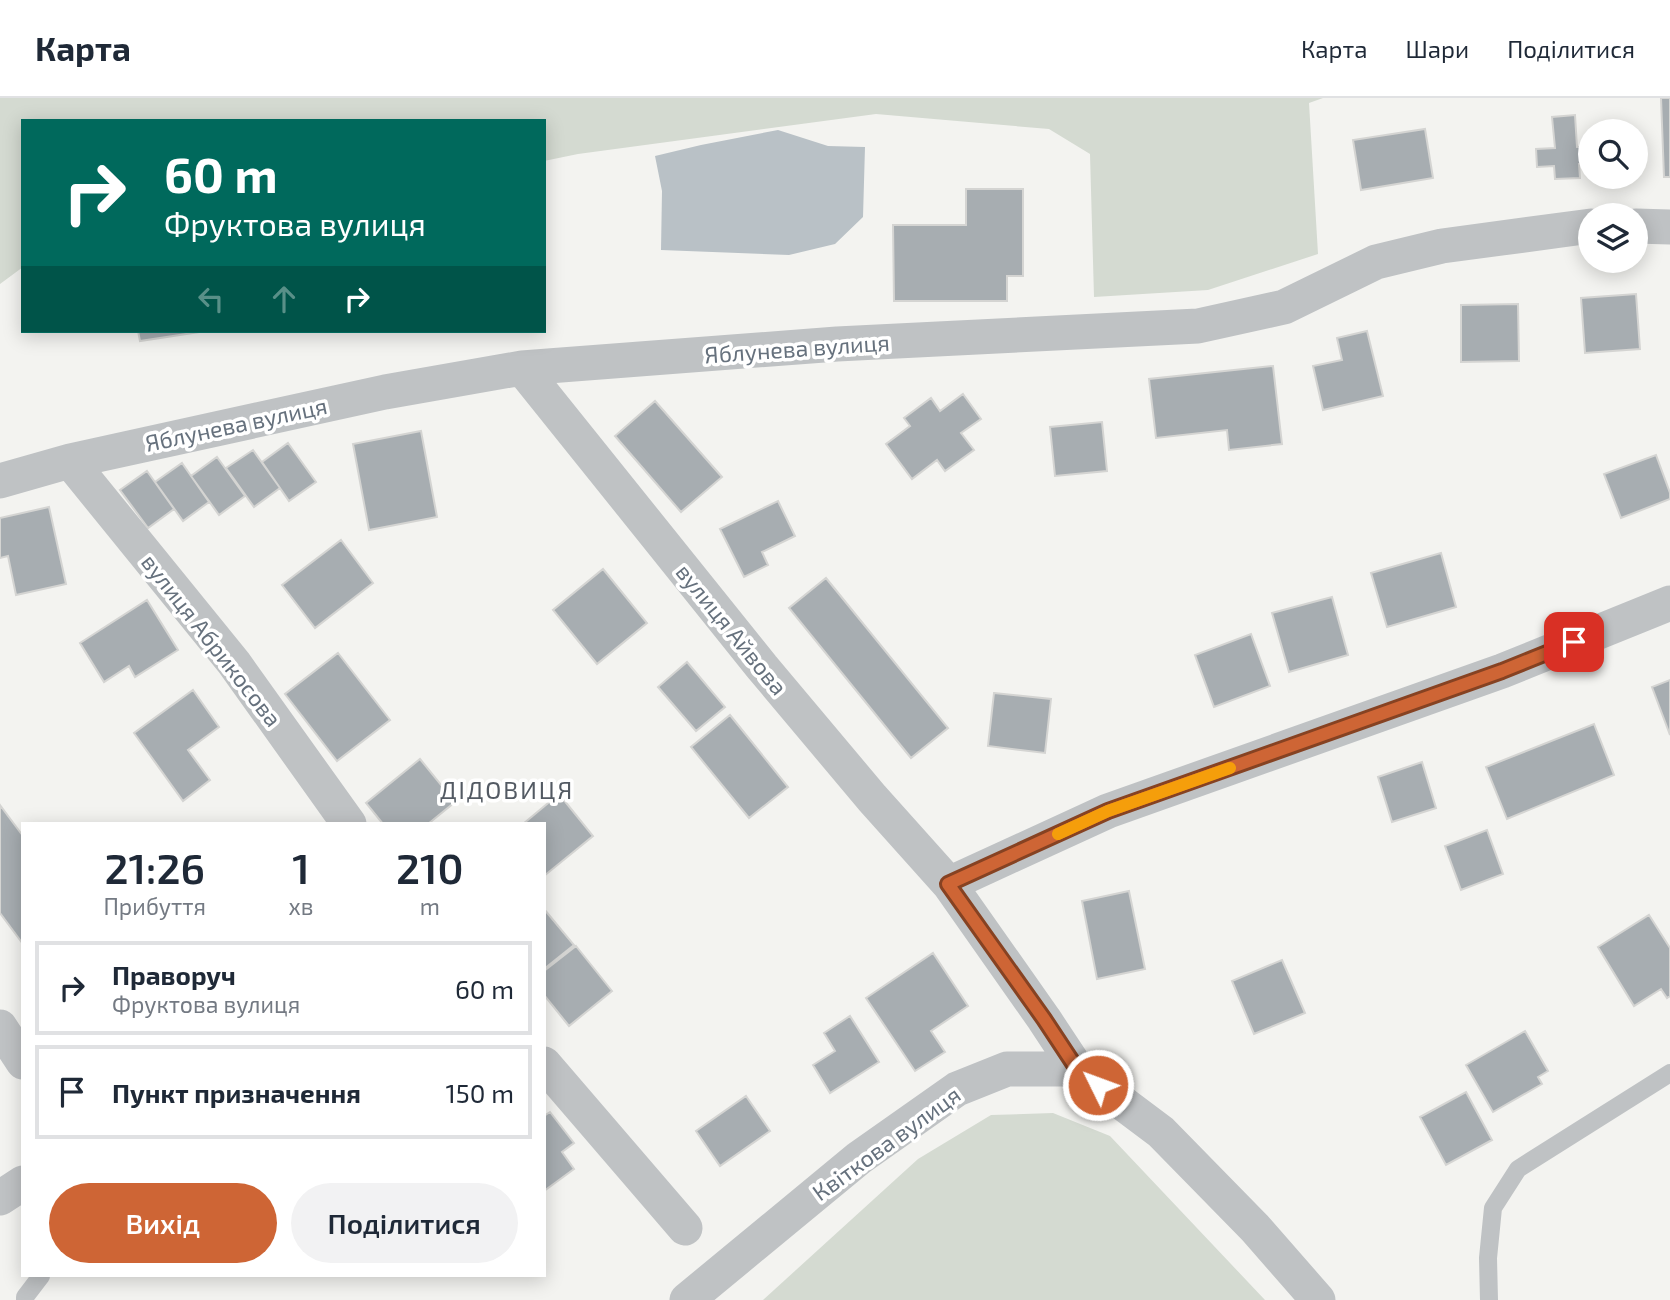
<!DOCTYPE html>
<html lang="uk">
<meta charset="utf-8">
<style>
body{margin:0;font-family:"Exo 2",sans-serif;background:#f2f2f3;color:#1f2937;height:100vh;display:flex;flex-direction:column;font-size:26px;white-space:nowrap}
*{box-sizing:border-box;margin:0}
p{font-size:23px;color:#747a83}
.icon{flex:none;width:38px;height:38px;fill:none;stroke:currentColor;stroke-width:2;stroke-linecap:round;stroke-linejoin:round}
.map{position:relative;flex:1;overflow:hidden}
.side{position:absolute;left:21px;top:724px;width:525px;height:455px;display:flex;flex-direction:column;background:#fff;border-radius:0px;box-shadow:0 4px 18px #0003}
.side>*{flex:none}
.banner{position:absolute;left:21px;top:21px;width:525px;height:214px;border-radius:0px;box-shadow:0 4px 18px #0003;background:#00695c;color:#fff;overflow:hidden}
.controls{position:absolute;left:1578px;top:21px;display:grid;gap:14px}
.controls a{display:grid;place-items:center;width:70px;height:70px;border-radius:50%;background:#fff;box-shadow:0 4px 18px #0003;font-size:35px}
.pin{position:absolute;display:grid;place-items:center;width:60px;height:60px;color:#fff;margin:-30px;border-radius:14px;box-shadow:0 4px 10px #0006}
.me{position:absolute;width:77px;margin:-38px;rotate:312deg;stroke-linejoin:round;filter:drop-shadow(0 0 5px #0008)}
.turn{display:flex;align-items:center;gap:24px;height:147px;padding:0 28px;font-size:32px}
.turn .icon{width:91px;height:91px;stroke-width:2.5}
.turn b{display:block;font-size:49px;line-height:60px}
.lanes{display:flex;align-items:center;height:66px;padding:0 28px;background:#0003;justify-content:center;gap:35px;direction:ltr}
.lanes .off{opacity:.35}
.eta{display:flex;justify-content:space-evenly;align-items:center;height:119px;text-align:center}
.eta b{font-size:42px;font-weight:600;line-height:49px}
.cta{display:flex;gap:14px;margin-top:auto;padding:14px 28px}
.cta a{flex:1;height:80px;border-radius:42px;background:#ce6535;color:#fff;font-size:28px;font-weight:600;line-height:80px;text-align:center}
.cta a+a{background:#f2f2f3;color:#1f2937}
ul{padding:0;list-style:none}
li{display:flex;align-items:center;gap:21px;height:94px;margin:0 14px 10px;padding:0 14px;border:4px solid #e0e1e3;border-radius:0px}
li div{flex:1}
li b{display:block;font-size:26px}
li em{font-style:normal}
header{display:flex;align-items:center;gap:42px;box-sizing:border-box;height:98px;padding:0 35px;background:#fff;border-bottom:2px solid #e0e1e3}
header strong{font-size:33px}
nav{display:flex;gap:38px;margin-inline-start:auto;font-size:24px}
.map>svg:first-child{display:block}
.green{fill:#d4dad1}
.water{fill:#b9c1c6}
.building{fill:#a7adb1;stroke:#d4d4d2;stroke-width:2}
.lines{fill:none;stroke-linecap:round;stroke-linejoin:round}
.lane{stroke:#bfc2c4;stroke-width:18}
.street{stroke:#bfc2c4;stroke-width:35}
.route-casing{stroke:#864222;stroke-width:18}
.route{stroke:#ce6535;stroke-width:12}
.slow{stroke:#f59e0b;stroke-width:12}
.labels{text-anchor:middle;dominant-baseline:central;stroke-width:7;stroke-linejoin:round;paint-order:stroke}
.street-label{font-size:23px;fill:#66717d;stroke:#fff}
.neighbourhood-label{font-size:24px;letter-spacing:2px;fill:#535a63;stroke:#fff}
</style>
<header>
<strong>Карта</strong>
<nav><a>Карта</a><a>Шари</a><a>Поділитися</a></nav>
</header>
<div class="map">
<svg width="1670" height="1202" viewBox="0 0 1670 1202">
<rect width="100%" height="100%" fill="#f3f3f0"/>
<path class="green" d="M0 0H1323L1309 5 1318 156 1208 192 1094 199 1090 56 1049 31 876 16 578 56 544 63V23H23V169L0 186Z
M1053 1015 1110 1038 1265 1202H763L918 1061 991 1017Z"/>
<path class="water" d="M778 32 828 48 865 49 863 119 835 146 789 157 661 152 662 93 655 58 701 47Z"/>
<path class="building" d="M1661 0H1670V79H1664Z
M1575 17 1577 49 1591 48V65L1579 66 1580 80 1555 81 1554 68 1537 69 1536 51 1555 50 1552 19Z
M1425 31 1433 80 1361 92 1353 42Z
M966 91H1023V178H1007V203H894L893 127H966Z
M1636 196 1640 251 1585 255 1581 200Z
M1518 206 1519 263 1461 264V207Z
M138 233H206L140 243Z
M1367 233 1383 298 1323 312 1313 268 1342 262 1337 240Z
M1273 268 1282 346 1229 352 1227 332 1156 340 1149 281Z
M963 296 981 321 961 335 974 352 945 373 937 362 912 381 886 346 910 328 904 320 931 300 940 313Z
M655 303 722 379 681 414 615 338Z
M1102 324 1107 373 1055 378 1050 329Z
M421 333 437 419 369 432 353 346Z
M288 345 316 384 289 403 262 364Z
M253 352 280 390 254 409 226 370Z
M1656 357 1670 395V401L1621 420 1604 376Z
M217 359 245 398 219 417 191 378Z
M182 365 209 404 183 423 155 384Z
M147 373 174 411 148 430 120 392Z
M778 403 795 438 762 454 768 467 744 479 720 431Z
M49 409 66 486 16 497 8 458 0 460V420Z
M341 442 373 485 315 530 282 487Z
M1441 455 1456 509 1387 529 1371 475Z
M603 471 647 525 597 566 553 512Z
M826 480 948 630 911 660 789 510Z
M1332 499 1348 557 1289 574 1272 515Z
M147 502 178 552 135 579 129 568 104 584 80 545Z
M1251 536 1270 588 1214 609 1195 557Z
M338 555 390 622 337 663 285 596Z
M687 564 725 609 696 633 658 589Z
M1670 582V637L1652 589Z
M193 592 219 629 188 652 210 682 183 703 134 635Z
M994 595 1051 601 1045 655 988 648Z
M730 617 788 689 749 720 691 649Z
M1594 626 1614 677 1507 721 1486 669Z
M420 661 455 704 428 726H383L366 705Z
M1422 664 1436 710 1392 724 1378 679Z
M559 696 593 738 544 778V726H523Z
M0 707 23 738V846L0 815Z
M1487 732 1503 776 1461 792 1445 748Z
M1129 793 1145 871 1097 881 1082 803Z
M544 811 574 847 544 871Z
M1649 817 1670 850V898L1667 900 1661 891 1634 908 1598 849Z
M576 848 612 893 569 928 544 897V873Z
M933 855 968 908 931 933 945 954 915 973 866 900Z
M1282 862 1305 915 1254 936 1232 883Z
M850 918 879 964 830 995 813 967 835 953 824 935Z
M1525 933 1548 973 1538 979 1542 986 1493 1014 1466 967Z
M1466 994 1492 1042 1446 1067 1420 1019Z
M746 998 770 1033 720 1068 696 1033Z
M550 1014 574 1045 562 1054 574 1071 544 1093V1018Z"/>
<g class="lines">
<path class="lane" d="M25 1202V1199L41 1178
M1489 1202 1488 1160 1493 1110 1518 1071 1670 975"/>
<path class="street" d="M1636 128 1670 129
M522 270 762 569 872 700 949 786
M70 363 234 565 349 726
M0 383 70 363 385 294 522 270 837 246 1198 228 1284 209 1376 164 1442 148 1591 128
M0 929 23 964
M544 966 685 1130
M1077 971 1044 921 949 786 1108 713 1502 573 1670 505
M0 1100 23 1085
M687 1202 859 1060 957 991 1007 971H1077L1161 1034 1255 1130 1318 1202"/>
</g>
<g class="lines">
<g class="route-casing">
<path id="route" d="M1098 987 1077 971 1044 921 948 786 1108 713 1502 573 1574 544"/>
</g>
<use href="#route" class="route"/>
<path class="slow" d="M1058 736 1108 713 1230 670"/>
</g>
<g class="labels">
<g class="street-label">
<text transform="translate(797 250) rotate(-4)">Яблунева вулиця</text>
<text transform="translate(236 326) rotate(-12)">Яблунева вулиця</text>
<text transform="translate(732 531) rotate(51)">вулиця Айвова</text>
<text transform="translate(212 542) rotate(52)">вулиця Абрикосова</text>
<text transform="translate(886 1045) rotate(-36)">Квіткова вулиця</text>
</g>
<g class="neighbourhood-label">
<text x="507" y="691">ДІДОВИЦЯ</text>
</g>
</g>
</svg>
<div class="controls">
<a><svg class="icon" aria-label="search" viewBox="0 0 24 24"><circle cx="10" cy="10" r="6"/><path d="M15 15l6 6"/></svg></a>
<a><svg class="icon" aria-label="layers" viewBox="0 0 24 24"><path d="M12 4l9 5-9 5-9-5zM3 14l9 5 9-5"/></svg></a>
</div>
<div class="pin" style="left:1574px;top:544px;background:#d93025"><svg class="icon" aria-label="arrive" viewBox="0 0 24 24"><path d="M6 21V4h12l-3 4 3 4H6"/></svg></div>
<svg class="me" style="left:1098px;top:987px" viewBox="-20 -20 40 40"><circle r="17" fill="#ce6535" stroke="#fff" stroke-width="3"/><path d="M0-11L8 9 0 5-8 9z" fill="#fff"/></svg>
<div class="banner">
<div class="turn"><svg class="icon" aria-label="right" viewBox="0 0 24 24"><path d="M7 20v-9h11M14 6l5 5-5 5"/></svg><div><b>60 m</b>Фруктова вулиця</div></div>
<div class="lanes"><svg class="icon off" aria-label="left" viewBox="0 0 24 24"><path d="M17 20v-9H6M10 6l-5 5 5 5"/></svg><svg class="icon off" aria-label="ahead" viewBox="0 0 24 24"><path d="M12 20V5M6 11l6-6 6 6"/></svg><svg class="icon" aria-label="right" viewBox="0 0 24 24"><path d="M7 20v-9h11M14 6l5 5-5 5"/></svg></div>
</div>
<section class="side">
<div class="eta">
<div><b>21:26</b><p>Прибуття</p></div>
<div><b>1</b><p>хв</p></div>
<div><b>210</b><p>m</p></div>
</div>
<ul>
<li><svg class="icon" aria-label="right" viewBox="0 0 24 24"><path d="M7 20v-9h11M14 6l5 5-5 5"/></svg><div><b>Праворуч</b><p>Фруктова вулиця</p></div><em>60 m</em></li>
<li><svg class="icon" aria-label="arrive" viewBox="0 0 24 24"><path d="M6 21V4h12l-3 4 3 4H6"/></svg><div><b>Пункт призначення</b></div><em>150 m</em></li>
</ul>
<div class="cta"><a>Вихід</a><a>Поділитися</a></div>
</section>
</div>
